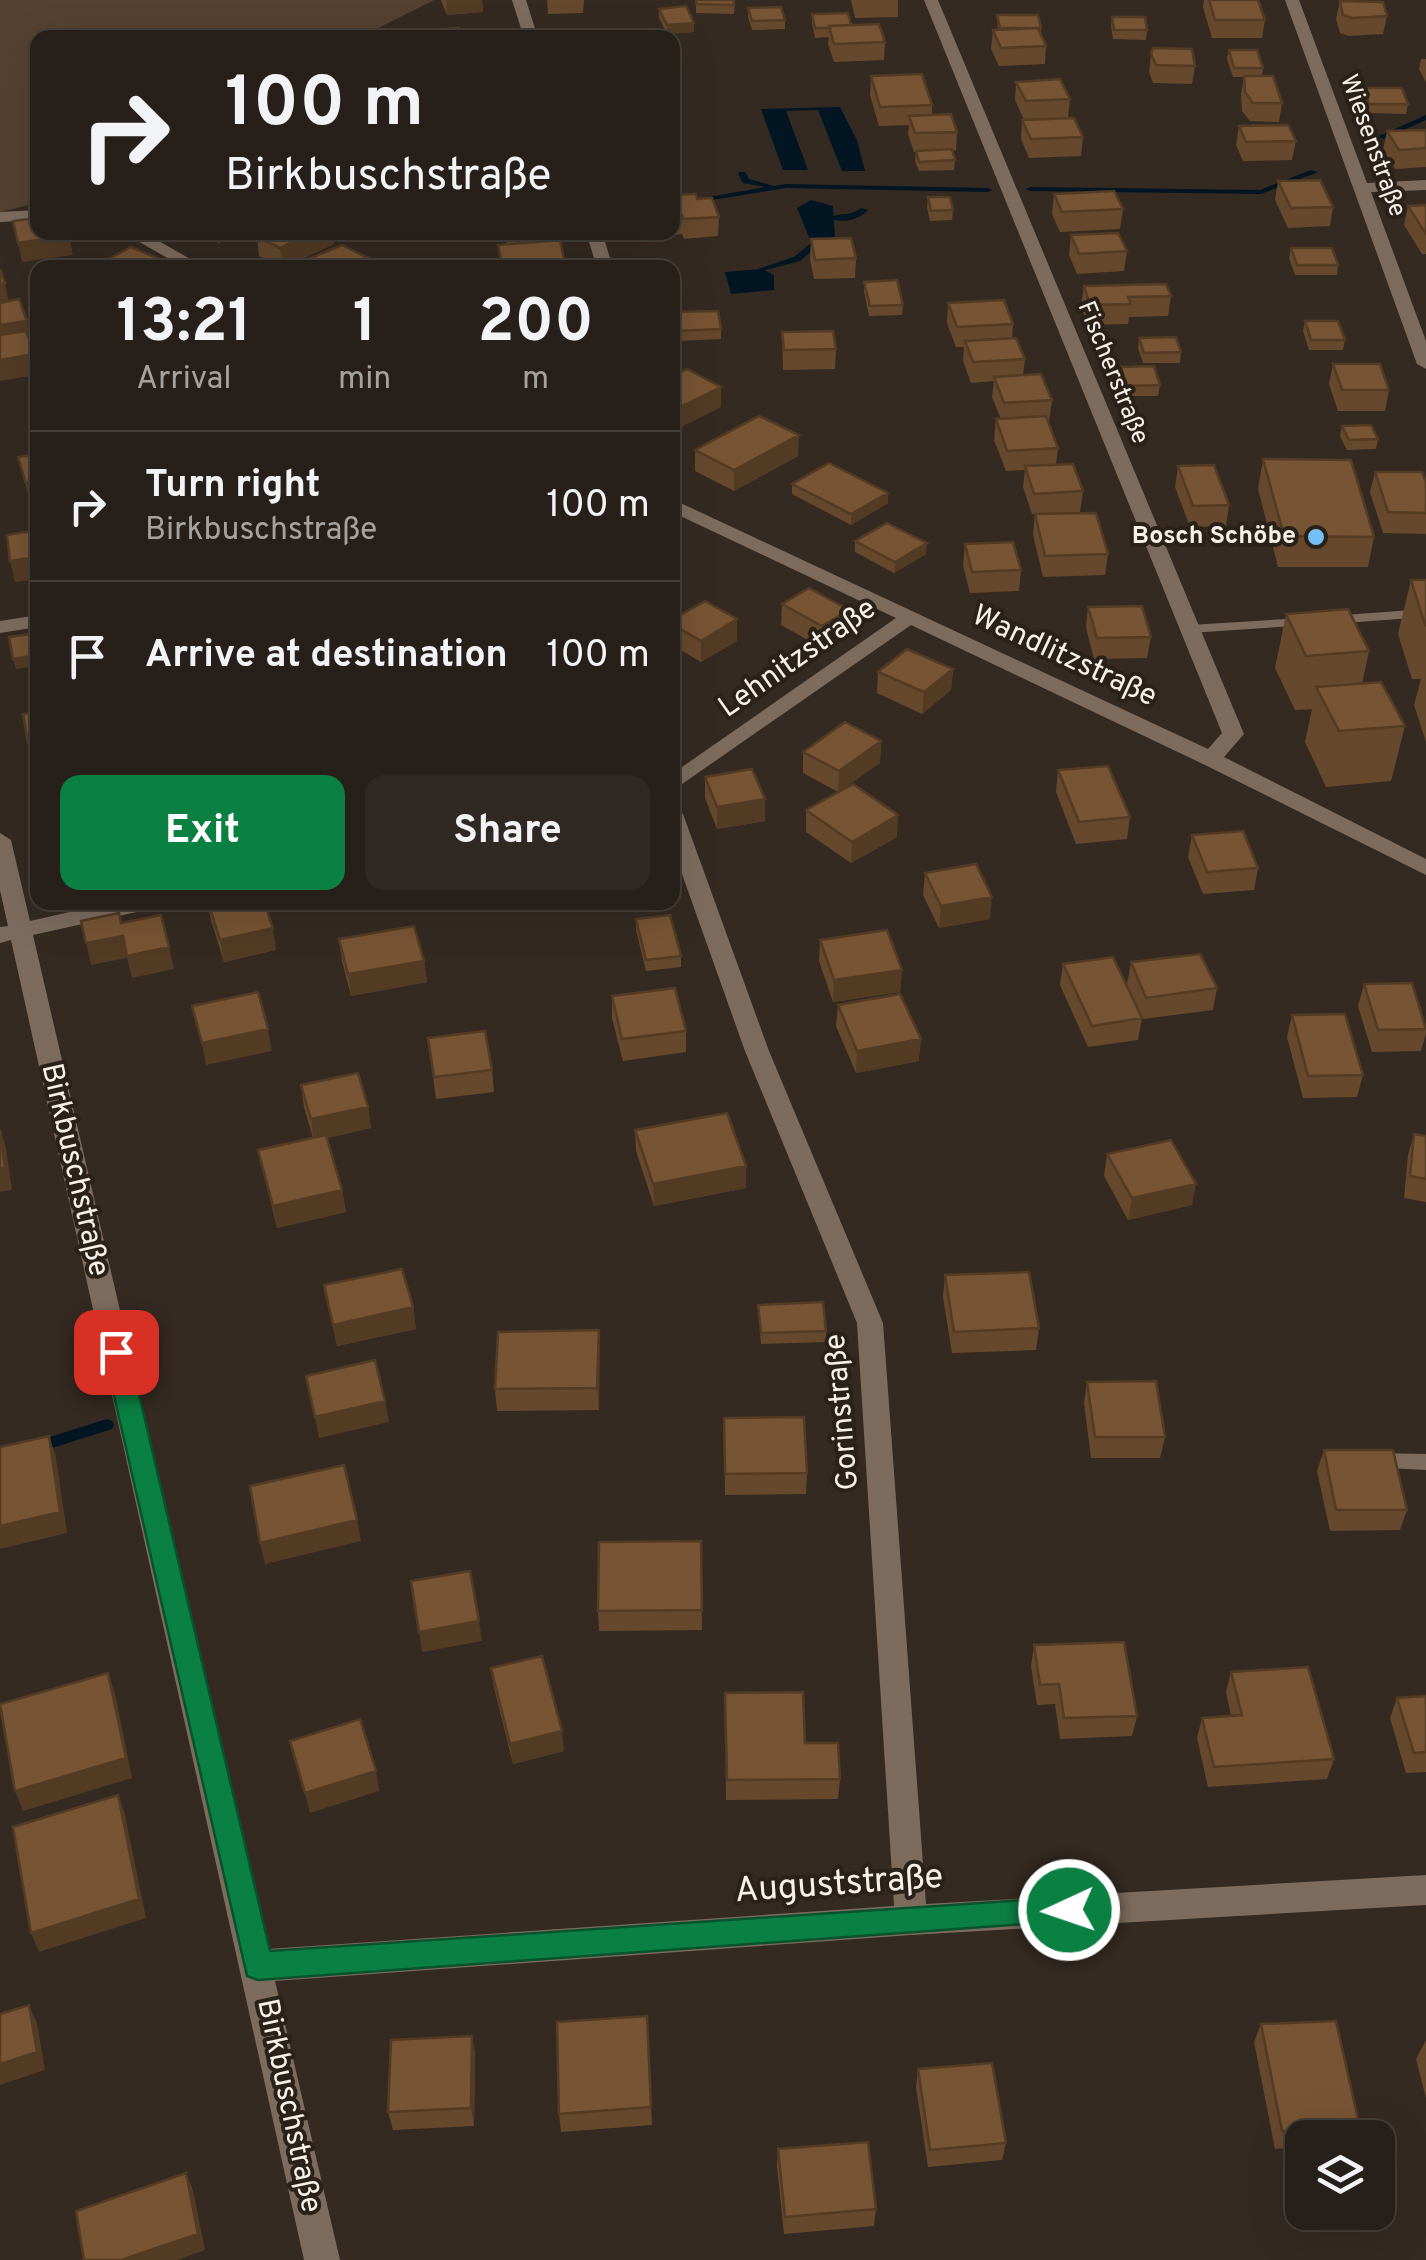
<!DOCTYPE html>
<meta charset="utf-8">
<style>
body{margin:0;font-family:Overpass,sans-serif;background:#2f2823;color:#f1f3f6;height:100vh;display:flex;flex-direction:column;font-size:38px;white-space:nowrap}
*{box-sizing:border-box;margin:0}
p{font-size:32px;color:#a4a3a2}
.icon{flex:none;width:55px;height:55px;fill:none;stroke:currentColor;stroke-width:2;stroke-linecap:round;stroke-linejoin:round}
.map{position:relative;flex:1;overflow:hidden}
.details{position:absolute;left:30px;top:260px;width:650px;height:650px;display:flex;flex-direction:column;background:#27201a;border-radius:20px;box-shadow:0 10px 40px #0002,0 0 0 2px #433e39}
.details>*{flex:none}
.banner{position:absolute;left:30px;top:30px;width:650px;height:210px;border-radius:20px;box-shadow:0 10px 40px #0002,0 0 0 2px #433e39;background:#27201a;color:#f1f3f6;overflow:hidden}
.controls{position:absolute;left:1285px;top:2120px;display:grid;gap:20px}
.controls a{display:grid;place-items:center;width:110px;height:110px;border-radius:20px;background:#27201a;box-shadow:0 10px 40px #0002,0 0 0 2px #433e39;font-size:50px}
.pin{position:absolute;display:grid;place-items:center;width:85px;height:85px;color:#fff;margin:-42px;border-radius:20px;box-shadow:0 5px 15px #0006}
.me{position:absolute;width:110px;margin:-55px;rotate:267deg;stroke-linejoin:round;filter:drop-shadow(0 0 8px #0008)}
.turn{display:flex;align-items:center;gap:35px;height:210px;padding:0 30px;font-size:45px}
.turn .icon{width:130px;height:130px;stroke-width:2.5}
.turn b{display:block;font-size:70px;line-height:85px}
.eta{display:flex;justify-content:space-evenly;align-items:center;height:170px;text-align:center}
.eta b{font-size:60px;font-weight:700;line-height:70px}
.button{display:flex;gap:20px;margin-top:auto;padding:20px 30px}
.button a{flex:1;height:115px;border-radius:20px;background:#0b8043;color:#fff;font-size:40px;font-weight:700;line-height:115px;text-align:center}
.button a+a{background:#2f2823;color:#f1f3f6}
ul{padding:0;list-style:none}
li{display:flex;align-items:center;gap:30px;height:150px;padding:0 30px;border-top:2px solid #433e39}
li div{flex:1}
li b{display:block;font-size:38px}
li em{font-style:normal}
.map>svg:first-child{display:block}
.green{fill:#564130}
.water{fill:#021523}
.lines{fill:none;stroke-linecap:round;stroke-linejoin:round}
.stream{fill:#021523;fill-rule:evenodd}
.lane{fill:#7d6c5e;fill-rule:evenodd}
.street{fill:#7d6c5e;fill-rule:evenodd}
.wall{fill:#66482d}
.shaded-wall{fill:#533b24}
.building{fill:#775434;stroke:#533b24;stroke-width:2.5}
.route{fill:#0b8043;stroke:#07532c;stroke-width:2.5}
.poi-dot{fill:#75c0f6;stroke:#2a2119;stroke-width:4}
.labels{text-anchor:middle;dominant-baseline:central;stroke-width:8;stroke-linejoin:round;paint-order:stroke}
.far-street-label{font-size:25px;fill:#f7f1ec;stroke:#2a2119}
.far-poi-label{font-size:25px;font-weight:bold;fill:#f7f1ec;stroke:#2a2119;text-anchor:end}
.street-label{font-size:30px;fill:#f7f1ec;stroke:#2a2119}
.near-street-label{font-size:35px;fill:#f7f1ec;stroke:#2a2119}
</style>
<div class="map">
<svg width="1426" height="2260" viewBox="0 0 1426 2260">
<rect width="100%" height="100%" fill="#342a22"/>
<path class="green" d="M0 0H434L360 37 38 38 37 203 0 212Z"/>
<path class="water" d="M840 107 857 140 865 171H842L818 110 786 111 808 170H783L761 109Z
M811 200 833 206 835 237 811 242 797 208Z
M762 269 774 275V290L731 294 725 272Z"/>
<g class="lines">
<path class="stream" d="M1426 115V120L1384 139 1377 137Z
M1311 170 1318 172 1261 194 1030 191 1026 189 1030 187 1260 190Z
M739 172H745L749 179 774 186 786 184 988 188 992 190 988 192 786 188 712 200V196H715L765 187 743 183 738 174Z
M861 208 868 210C858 220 843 224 830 218 841 211 848 218 861 208Z
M815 240 822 242 800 261 762 271 758 269 794 257Z
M107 1419 112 1421 114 1425 112 1429 36 1453 31 1451 29 1447 31 1443Z"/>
<path class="lane" d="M1426 609V617L1330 624 1323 620 1330 616Z
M1304 618 1309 619V625L1190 633 1183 629 1190 625Z
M1372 1453 1426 1454V1470L1365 1467 1362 1461 1365 1455Z"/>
<path class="street" d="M512 0H526L538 38H524Z
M924 0H938L1244 734 1224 757 1426 859V875L1203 764 911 625 672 791V774L896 618 672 512V499L1208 749 1222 733Z
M1285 0H1299L1367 183 1426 180V190L1371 192 1426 341V369L1417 364Z
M38 210V220L0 222V212Z
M122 232H143L206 268H185Z
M586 232H602L613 268H597Z
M38 615V627L0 633V621Z
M672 807 683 814 769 1051 883 1323 926 1904 1426 1875V1905L911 1935 275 1981 340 2260H304L11 940 0 943V927L8 926 0 890V833L11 840 30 921 114 902H161L150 909 33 935 268 1949 894 1906 857 1323 745 1051 672 846Z"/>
</g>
<path class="wall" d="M441 0H482L483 12 447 15Z
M547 0H584L583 13 548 14Z
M696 0H735L734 14 696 13Z
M851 0H898V17L855 18Z
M1204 0H1258L1265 20 1262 38H1212L1203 7Z
M1340 1 1387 16 1383 34 1349 36 1340 33 1336 19Z
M748 8 785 20V29L752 30 748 17Z
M659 9 694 23V32L667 34 659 18Z
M812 14 851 25 885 42 884 60 834 62 828 44 829 37 815 38 812 23Z
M997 15 1041 28V34L1046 46 1045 64 999 66 991 49 993 30H998Z
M1112 17 1147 30 1146 40 1113 39 1111 26Z
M1229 50 1263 68 1262 76 1282 103 1279 122 1250 121 1242 111 1241 94 1244 77H1233L1227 59Z
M1151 54 1195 66 1192 84 1153 83 1149 72Z
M1421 59H1426V82L1419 69Z
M871 76 932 105V115L957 132 956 150 952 151 955 160 954 170 919 171 915 161 916 152H914L908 134 909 125 879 126 870 95Z
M1016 82 1070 99 1068 118 1024 120 1015 100Z
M1364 88 1408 104 1406 114 1367 113 1362 98Z
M1022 120 1083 137 1081 156 1029 158 1021 139Z
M1239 126 1296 141 1292 160 1243 161 1236 145Z
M1426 130V167L1395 169 1383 150 1387 131Z
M1278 181 1333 207 1330 226 1288 228 1275 200Z
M1054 194 1123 209 1120 229 1060 232 1052 214Z
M672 195 697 199 719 217 718 236 684 239 682 234 671 235Z
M928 197 953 210 952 220 930 221 927 207Z
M1426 205V254H1422L1404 225 1408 206Z
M198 232H243L219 243Z
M266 232H332L334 244 282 268 259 256 257 237Z
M505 232H548V241L566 268H500L498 245 507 244Z
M1071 235 1127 251 1124 271 1077 274 1069 255Z
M811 239 856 258 855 278 814 279 810 259Z
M1291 248 1338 265 1337 275H1295L1289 258Z
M306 260H372L373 268H307Z
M864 282 903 305 902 315 869 316 864 292Z
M1084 286 1171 296 1168 316 1129 317 1128 324 1088 325 1081 306Z
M948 303 1013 324 1012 339 1025 359 1023 375 1052 400 1049 421H1047L1058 448 1056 464 1083 491 1080 512 1036 514 1108 554 1105 575 1043 577 1033 535 1035 514H1032L1023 487 1025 470 1006 471 994 440 996 419H1001L992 397 994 381 971 383 963 361 964 347H956L947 323Z
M673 312 721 329V339L676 341Z
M1305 321 1345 340 1343 350H1309L1303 331Z
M782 332 836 349 835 369 783 370Z
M1139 338 1181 352 1180 363H1143L1138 348Z
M1333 364 1389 390 1385 411H1338L1329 384Z
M1121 367 1160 385 1158 396H1125L1119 377Z
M38 426 31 504 18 457 35 454 29 427Z
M1342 426 1378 439 1376 449 1347 450 1340 436Z
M695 450 798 456 734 491 695 471Z
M1263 459 1374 537 1368 567H1278L1258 489Z
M1178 466 1229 505 1226 526 1190 527 1175 487Z
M1375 472 1426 482V534L1383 533 1370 492Z
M792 484 888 503 851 525 792 494Z
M855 541 926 554 894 573 855 552Z
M965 544 1021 570 1019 591 970 593 963 565Z
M1411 580H1426V742L1414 705 1421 679H1412L1398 634Z
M782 604 848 631 822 648 781 625Z
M1088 607 1151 637 1147 658 1094 659 1086 628Z
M1286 614 1369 651 1362 684 1405 726 1391 781 1326 787 1305 742 1312 709 1295 710 1275 668Z
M672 620 737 641 701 662 672 645Z
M953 669 951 690 922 714 877 693 878 672Z
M881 741 880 763 838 792 897 837 851 863 806 832V810L838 792 803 773V752Z
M1058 770 1130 817 1127 839 1076 844 1056 792Z
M705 777 765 821 717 829 705 798Z
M1192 835 1258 868 1254 890 1203 894 1188 857Z
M925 873 990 919 939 928 923 895Z
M207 902 276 950 224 962 211 920Z
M636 919 681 956V967L646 971 636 930Z
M339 939 424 961 427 982 351 996 342 961Z
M820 940 902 970 900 992 833 1002 819 961Z
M1131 962 1217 988 1213 1010 1143 1019 1127 984Z
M1063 964 1142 1018 1138 1040 1088 1047 1060 985Z
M1364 984 1426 1026V1033L1421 1051 1372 1052 1358 1006Z
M612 996 686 1031V1052L623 1061 612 1018Z
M838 1005 919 1061 856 1073 836 1026Z
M1292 1015 1363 1075 1357 1097 1303 1098 1287 1037Z
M428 1038 492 1070 494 1092 436 1099Z
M301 1085 368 1107 371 1128 327 1138 342 1190 346 1212 277 1228 258 1150 313 1138 304 1107Z
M635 1130 746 1166V1188L654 1206 636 1151Z
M1414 1134 1426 1136V1202L1404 1198 1408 1155Z
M1107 1154 1192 1205 1128 1220 1104 1176Z
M945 1275 1039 1328 1036 1350 952 1353 943 1297Z
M324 1285 413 1307 416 1329 337 1346Z
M758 1305 826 1331V1342L761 1344Z
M599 1330V1410L497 1411 495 1389Z
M1087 1382 1165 1437 1160 1458H1091L1084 1403Z
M724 1418 807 1473 806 1494 725 1495Z
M1324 1450 1407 1510 1400 1530 1330 1531 1317 1471Z
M701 1541 702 1630 599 1631 598 1611Z
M1034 1645 1137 1716 1132 1736 1060 1739 1055 1704 1037 1705 1031 1666Z
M491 1668 564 1751 513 1764 494 1688Z
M1231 1672 1334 1759 1327 1779 1208 1787 1197 1738 1202 1718 1231 1716 1226 1692Z
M725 1693 805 1743 840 1779 838 1799 726 1800Z
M1426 1696V1772L1406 1773 1390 1718 1397 1698Z
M647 2016 652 2125 561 2132 559 2114Z
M1261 2024 1360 2128 1355 2138H1302V2147L1275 2149 1254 2042Z
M472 2036 475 2054 474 2126 393 2130 388 2112Z
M1426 2040V2098L1416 2059Z
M918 2069 1006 2143 1002 2160 928 2167 916 2087Z
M778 2149 876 2209 874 2226 784 2234 777 2166Z"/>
<path class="shaded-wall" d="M446 0H482L483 12 447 15Z
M694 23V32L667 34V25Z
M218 232H243L219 243Z
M314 232H332L334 244 282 268 280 248Z
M69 235 73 255 22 262 18 243Z
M372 260 373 268H354Z
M5 283 9 303 0 304V284Z
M27 321 31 341 0 346V325Z
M34 354 38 376 34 363 36 375 0 381V360Z
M721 387V407L672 432V411Z
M799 435 798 456 734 491V470Z
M38 443V454H35L33 444Z
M38 481V502L31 504 26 483Z
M888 493V503L851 525V514Z
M927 543 926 554 894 573 895 562Z
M38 557V579L15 582 10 561Z
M849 610 848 631 822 648V626Z
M737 619V641L701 662V641Z
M38 655V666L16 669 13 659Z
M953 669 951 690 922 714 924 692Z
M881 741 880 763 838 792 839 771Z
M38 742V764L33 765 28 743Z
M765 799V821L717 829V807Z
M898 815 897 837 851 863 852 842Z
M992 897 990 919 939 928 941 906Z
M600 902H653L600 912Z
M273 928 276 950 224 962 220 940Z
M123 936 169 947 174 969 132 978 127 958 91 965 86 943Z
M424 961 427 982 351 996 348 974Z
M902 970 900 992 833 1002 834 980Z
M268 1029 272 1051 206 1065 202 1043Z
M921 1039 919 1061 856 1073 857 1051Z
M368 1107 371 1128 314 1141 311 1119Z
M0 1128 6 1148 12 1190 0 1192Z
M746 1166V1188L654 1206 653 1184Z
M1196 1184 1192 1205 1128 1220 1132 1198Z
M342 1190 346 1212 277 1228 273 1206Z
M413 1307 416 1329 337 1346 333 1325Z
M599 1330 600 1352 599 1410 597 1388Z
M385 1401 389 1422 319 1438 315 1417Z
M49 1436 56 1457 67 1533 0 1549V1526Z
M357 1520 361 1541 265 1564 260 1543Z
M479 1621 482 1641 422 1652 419 1632Z
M108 1673 115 1693 132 1778 23 1811 15 1791Z
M562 1731 564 1751 513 1764 510 1744Z
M376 1771 379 1791 310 1813 305 1793Z
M118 1795 125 1815 146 1918 39 1952 31 1933Z
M29 2005 37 2023 45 2070 0 2085V2064Z
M472 2036 475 2054 474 2126 471 2108Z
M186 2173 193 2190 205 2250 177 2260H121Z"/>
<path class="building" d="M696 0H734V5L696 4Z
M1209 0H1258L1265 20H1215Z
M1340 1 1383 2 1387 16 1352 18 1343 15Z
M686 6 694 23 667 25 659 9Z
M781 7 785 20 752 21 748 8Z
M848 13 851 25 829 26 830 28H815L812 14Z
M997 15H1038L1041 28H1000Z
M1112 17H1145L1147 30H1114Z
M879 24 885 42 834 44 829 26Z
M459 28 461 38H407L406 32Z
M1038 28 1046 46 1001 48 993 30Z
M1153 48 1192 49 1195 66 1156 65 1151 54Z
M1229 50H1257L1263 68H1234Z
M922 74 932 105 880 107 871 76Z
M1244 76H1273L1282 103H1253L1245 92Z
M1060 79 1070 99 1026 101 1016 82Z
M1364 88H1402L1408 104H1369Z
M951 114 957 132 915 133 909 116Z
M1074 118 1083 137 1031 139 1022 120Z
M1288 125 1296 141 1246 142 1239 126Z
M1426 130V148L1399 150 1387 131Z
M952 149 955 160 919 162 916 151Z
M1320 180 1333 207 1291 208 1278 181Z
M1114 191 1123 209 1062 212 1054 194Z
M696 194 697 199 712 198 719 217 683 219 682 215 672 216V195Z
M928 197H950L953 210 931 211Z
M1426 205V234L1408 206Z
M38 218V232H69V235L18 243 13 221Z
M266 232H314L280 248 257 237Z
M1118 233 1127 251 1079 254 1071 235Z
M851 238 856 258 815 260 811 239Z
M560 240 566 268H503L498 245Z
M342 245 372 260 354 268H320L306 260Z
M131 247 181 268H108L99 264Z
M1291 248H1332L1338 265H1297Z
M0 269 5 283 0 284Z
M897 280 903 305 870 306 864 282Z
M1166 284 1171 296 1128 297 1131 304 1090 305 1084 286Z
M19 299 27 321 0 325V303Z
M1004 300 1013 324 957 327 948 303Z
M718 311 721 329 676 331 673 312Z
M1305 321H1338L1345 340H1311Z
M26 331 34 354 0 360V335Z
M833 331 836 349 784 350 782 332Z
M1176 337 1181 352 1144 353 1139 338Z
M1016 338 1025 359 973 362 965 341Z
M1333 364H1380L1389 390H1342Z
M1154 366 1160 385 1126 386 1121 367Z
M687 369 721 387 672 411V376Z
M1041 374 1052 400 1004 403 994 377Z
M759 416 799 435 734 470 695 450Z
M1046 416 1058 448 1007 451 996 419Z
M1371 425 1378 439 1349 440 1342 426Z
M38 426V443L33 444 29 427Z
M38 454V481L26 483 18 457Z
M1263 459 1351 460 1374 537 1284 536Z
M829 463 888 493 851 514 792 484Z
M1073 464 1083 491 1034 494 1025 466Z
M1214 465 1229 505 1193 506 1178 466Z
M1375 472H1422L1426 482V513L1388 512Z
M1096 513 1108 554 1045 556 1035 514Z
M887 523 927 543 895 562 855 541Z
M38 530V557L10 561 7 535Z
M1013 542 1021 570 972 572 965 544Z
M1411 580H1426V625H1425Z
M809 588 849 610 822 626 782 604Z
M705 601 737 619 701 641 672 624V620Z
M1142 606 1151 637 1097 638 1088 607Z
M1348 609 1369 651 1306 656 1286 614Z
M38 633V655L13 659 9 637Z
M907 649 953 669 924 692 878 672Z
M1381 682 1405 726 1339 731 1316 687Z
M38 712V742L28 743 23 714Z
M845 722 881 741 839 771 803 752Z
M1108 766 1130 817 1079 822 1058 770Z
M752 769 765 799 717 807 705 777Z
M853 784 898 815 852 842 806 810Z
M1243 831 1258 868 1207 872 1192 835Z
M976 864 992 897 941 906 925 873Z
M208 902H264L273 928 220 940Z
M119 913 121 923 161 915 169 947 127 956 123 936 86 943 81 921Z
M670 915 681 956 646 960 636 919Z
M414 926 424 961 348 974 339 939Z
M887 930 902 970 834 980 820 940Z
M1200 954 1217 988 1146 998 1131 962Z
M1113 957 1142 1018 1092 1026 1063 964Z
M1412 983 1426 1029 1378 1030 1364 984Z
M675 988 686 1031 622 1039 612 996Z
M258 992 268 1029 202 1043 192 1006Z
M900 994 921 1039 857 1051 838 1005Z
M1345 1014 1363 1075 1308 1076 1292 1015Z
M485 1031 492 1070 434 1077 428 1038Z
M358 1073 368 1107 311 1119 301 1085Z
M727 1113 746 1166 653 1184 635 1130Z
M0 1130 5 1168 0 1169Z
M1414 1134 1426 1136V1179L1410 1176Z
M326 1135 342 1190 273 1206 258 1150Z
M1171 1140 1196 1184 1132 1198 1107 1154Z
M402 1269 413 1307 333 1325 324 1285Z
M1029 1272 1039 1328 954 1332 945 1275Z
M823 1302 826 1331 761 1333 758 1305Z
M599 1330 597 1388 495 1389 498 1332Z
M375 1360 385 1401 315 1417 306 1376Z
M1156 1381 1165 1437H1095L1087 1382Z
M804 1417 807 1473 725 1474 724 1418Z
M49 1436 60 1512 0 1526V1447Z
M1324 1450H1393L1407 1510H1336Z
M344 1465 357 1520 260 1543 250 1486Z
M701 1541 702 1610 598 1611 599 1542Z
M470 1571 479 1621 419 1632 411 1581Z
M1124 1642 1137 1716 1064 1718 1059 1684 1040 1685 1034 1645Z
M542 1656 562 1731 510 1744 491 1668Z
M1308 1667 1334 1759 1214 1767 1202 1718 1242 1715 1231 1672Z
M108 1673 126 1758 15 1791 0 1704Z
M803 1692 805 1743H838L840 1779 727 1780 725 1693Z
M1426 1696V1752L1414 1753 1397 1698Z
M360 1719 376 1771 305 1793 290 1741Z
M118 1795 139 1899 31 1933 13 1827Z
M29 2005 37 2052 0 2064V2014Z
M647 2016 651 2107 559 2114 557 2022Z
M1336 2021 1360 2128 1282 2131 1261 2024Z
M472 2036 471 2108 388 2112 391 2040Z
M992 2063 1006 2143 930 2150 918 2069Z
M868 2142 876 2209 785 2217 778 2149Z
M186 2173 198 2234 121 2260H84L76 2211Z"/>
<path class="route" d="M116 1343 129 1352 270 1951 1069 1897 1080 1901 1084 1910 1080 1920 258 1980 247 1976 104 1352Z"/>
<circle class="poi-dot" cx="1316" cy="537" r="10"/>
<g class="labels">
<g class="far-street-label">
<text transform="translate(1372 146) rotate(70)">Wiesenstraße</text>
<text transform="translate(1112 373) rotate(68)">Fischerstraße</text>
</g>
<g class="far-poi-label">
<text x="1296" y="537">Bosch Schöbe</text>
</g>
<g class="street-label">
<text transform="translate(1064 657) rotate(25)">Wandlitzstraße</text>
<text transform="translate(798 659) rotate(-35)">Lehnitzstraße</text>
<text transform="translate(74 1170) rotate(77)">Birkbuschstraße</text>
<text transform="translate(843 1412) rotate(-95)">Gorinstraße</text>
<text transform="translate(288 2106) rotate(78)">Birkbuschstraße</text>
</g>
<g class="near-street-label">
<text transform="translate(839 1885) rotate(-4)">Auguststraße</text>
</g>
</g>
</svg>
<div class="controls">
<a><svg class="icon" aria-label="layers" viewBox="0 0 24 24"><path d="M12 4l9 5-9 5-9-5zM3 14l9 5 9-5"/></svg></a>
</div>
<div class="pin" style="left:116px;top:1352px;background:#d93025"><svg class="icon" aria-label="arrive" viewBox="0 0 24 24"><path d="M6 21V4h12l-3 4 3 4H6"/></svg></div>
<svg class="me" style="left:1069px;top:1910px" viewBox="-20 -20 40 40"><circle r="17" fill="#0b8043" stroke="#fff" stroke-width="3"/><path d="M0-11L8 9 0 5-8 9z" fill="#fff"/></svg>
<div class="banner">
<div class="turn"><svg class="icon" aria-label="right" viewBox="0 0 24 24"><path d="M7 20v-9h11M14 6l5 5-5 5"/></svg><div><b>100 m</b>Birkbuschstraße</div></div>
</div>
<section class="details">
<div class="eta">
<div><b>13:21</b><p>Arrival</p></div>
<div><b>1</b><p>min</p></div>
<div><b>200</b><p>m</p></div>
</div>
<ul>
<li><svg class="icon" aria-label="right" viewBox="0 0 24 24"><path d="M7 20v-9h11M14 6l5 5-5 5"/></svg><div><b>Turn right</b><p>Birkbuschstraße</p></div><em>100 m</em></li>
<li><svg class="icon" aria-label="arrive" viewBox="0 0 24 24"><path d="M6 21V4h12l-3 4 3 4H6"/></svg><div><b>Arrive at destination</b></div><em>100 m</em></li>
</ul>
<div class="button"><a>Exit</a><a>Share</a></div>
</section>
</div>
